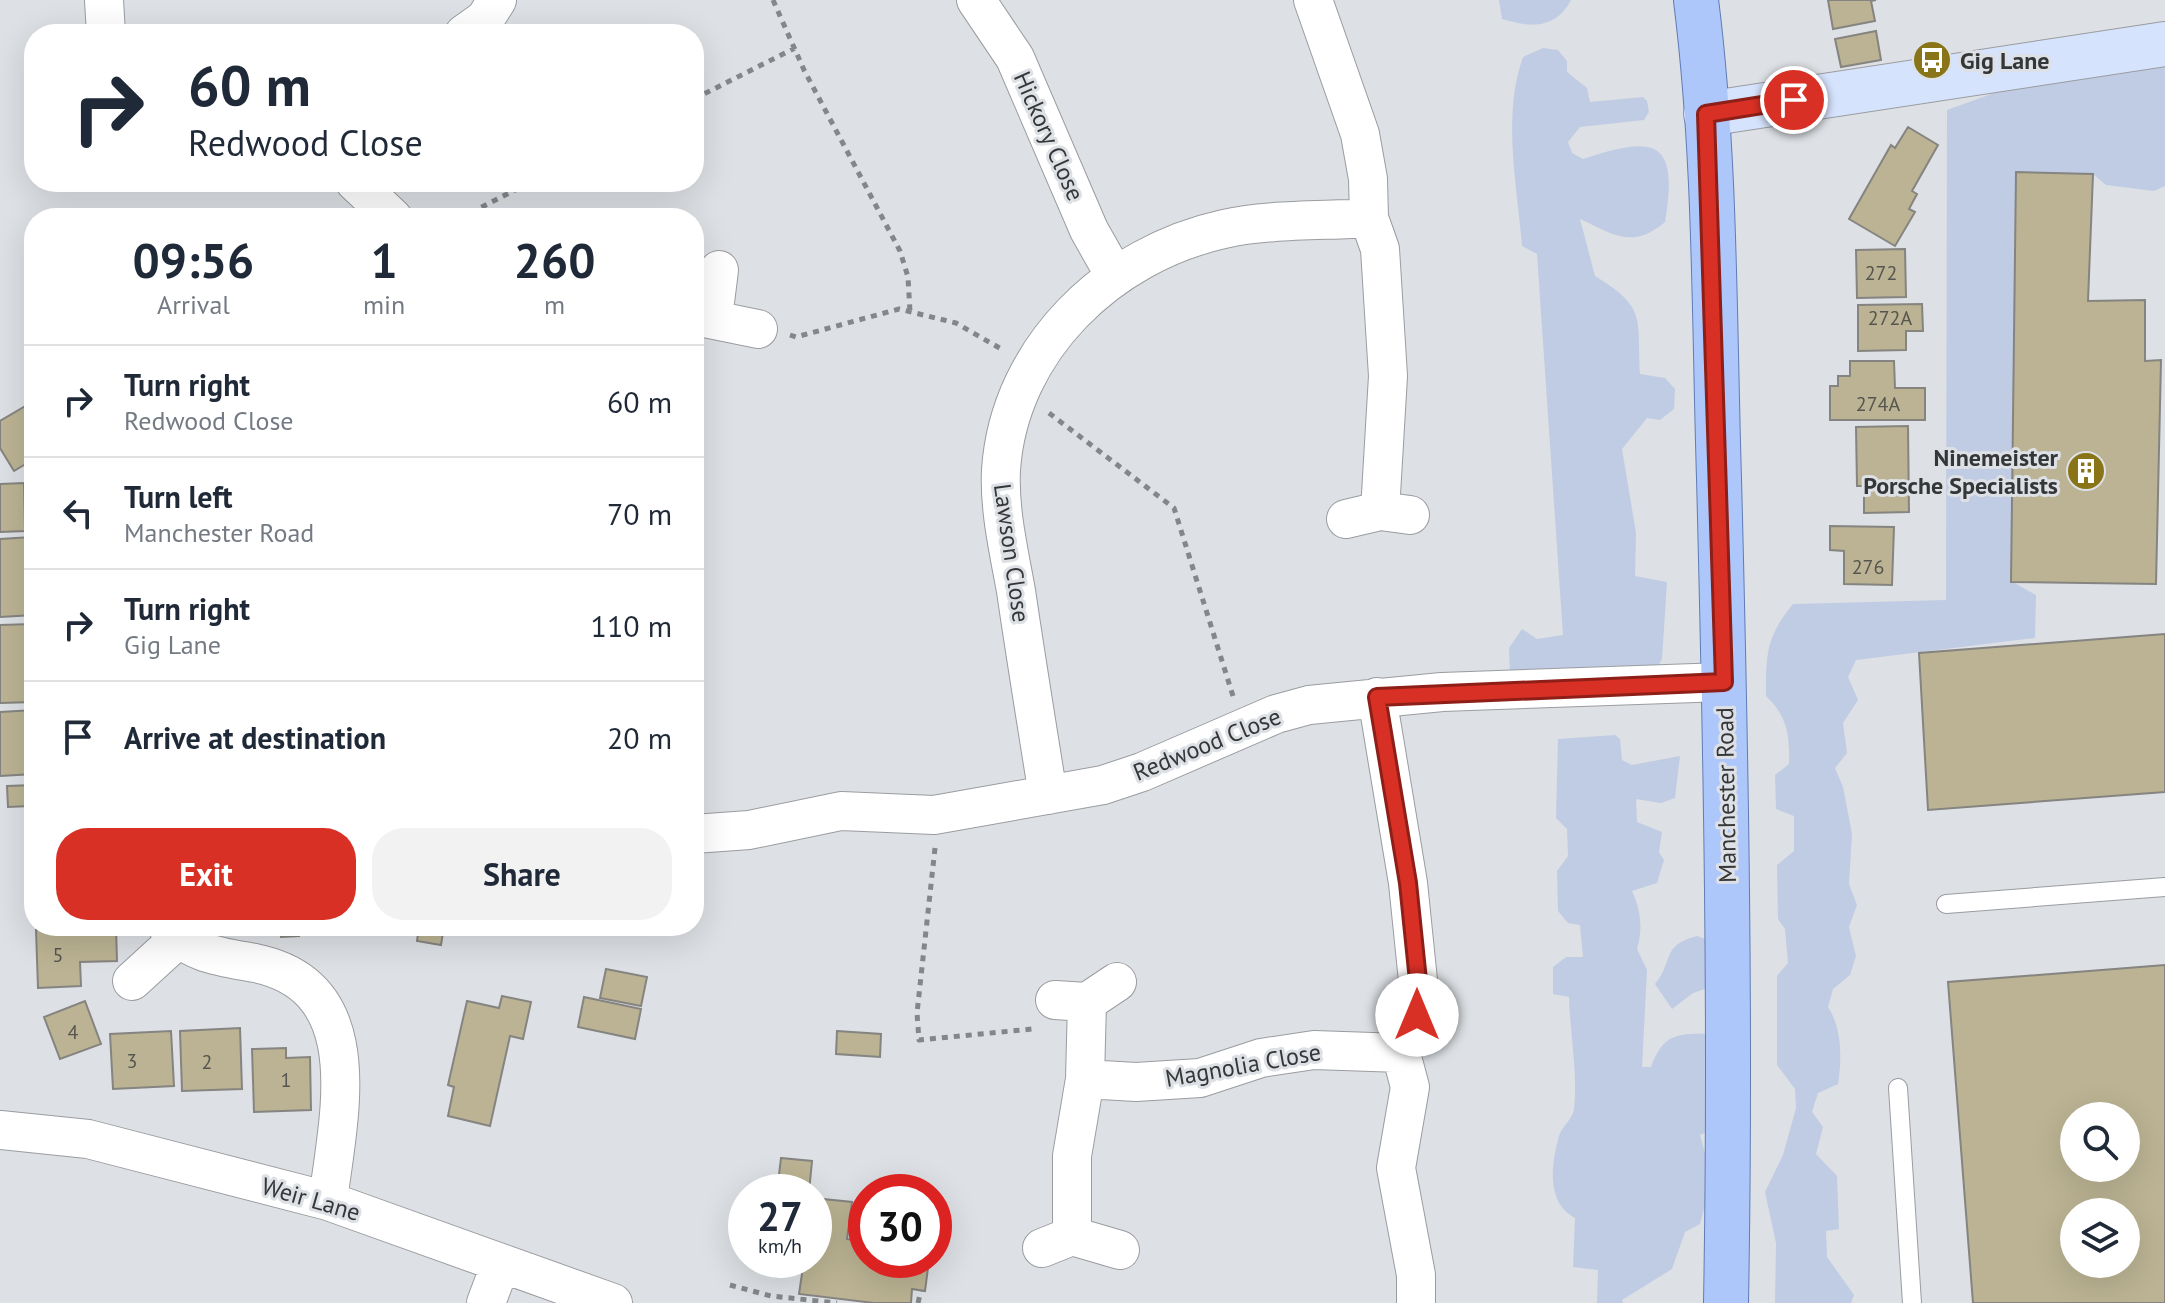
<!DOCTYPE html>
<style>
body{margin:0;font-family:"PT Sans",sans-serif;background:#f2f2f3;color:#1f2937;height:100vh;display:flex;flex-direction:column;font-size:30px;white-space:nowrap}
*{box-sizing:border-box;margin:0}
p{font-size:26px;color:#747a83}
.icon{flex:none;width:44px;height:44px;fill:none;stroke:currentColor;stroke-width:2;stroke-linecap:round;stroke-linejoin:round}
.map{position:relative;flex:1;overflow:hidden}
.side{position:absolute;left:24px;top:208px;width:680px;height:728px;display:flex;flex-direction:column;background:#fff;border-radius:32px;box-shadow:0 8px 32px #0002}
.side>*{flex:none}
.top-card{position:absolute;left:24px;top:24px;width:680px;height:168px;border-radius:32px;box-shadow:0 8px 32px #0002;background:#fff;color:#1f2937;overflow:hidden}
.tools{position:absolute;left:2060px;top:1102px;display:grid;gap:16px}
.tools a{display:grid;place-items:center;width:80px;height:80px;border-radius:50%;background:#fff;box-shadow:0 8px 32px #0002;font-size:40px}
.speed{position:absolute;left:728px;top:1174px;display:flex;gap:16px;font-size:40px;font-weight:700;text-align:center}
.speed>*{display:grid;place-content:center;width:104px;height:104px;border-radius:50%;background:#fff;box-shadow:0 8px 32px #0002;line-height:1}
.speed small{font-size:20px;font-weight:400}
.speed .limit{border:12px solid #d22;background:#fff;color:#111}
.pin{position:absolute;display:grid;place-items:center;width:68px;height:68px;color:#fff;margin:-34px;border:4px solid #fff;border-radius:50%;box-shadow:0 2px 8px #0007}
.me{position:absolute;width:88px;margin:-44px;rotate:0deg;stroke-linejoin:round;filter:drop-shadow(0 0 6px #0008)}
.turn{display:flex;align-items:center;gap:28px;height:168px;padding:0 32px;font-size:36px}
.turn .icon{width:104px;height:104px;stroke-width:2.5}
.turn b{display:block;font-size:56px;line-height:68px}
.eta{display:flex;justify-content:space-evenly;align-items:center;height:136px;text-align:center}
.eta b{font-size:48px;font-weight:700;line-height:56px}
.cta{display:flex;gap:16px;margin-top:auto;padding:16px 32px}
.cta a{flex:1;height:92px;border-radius:32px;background:#d93025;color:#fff;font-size:32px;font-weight:700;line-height:92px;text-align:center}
.cta a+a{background:#f2f2f3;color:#1f2937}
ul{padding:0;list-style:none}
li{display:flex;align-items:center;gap:24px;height:112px;padding:0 32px;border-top:2px solid #e0e1e3}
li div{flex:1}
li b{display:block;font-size:30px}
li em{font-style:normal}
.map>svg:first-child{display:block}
.green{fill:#c0cce3}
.building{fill:#bbb393;stroke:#858480;stroke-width:2;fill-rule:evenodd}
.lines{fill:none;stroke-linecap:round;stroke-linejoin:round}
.lane-casing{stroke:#9a9ca0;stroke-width:20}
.street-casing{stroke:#9a9ca0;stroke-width:40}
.secondary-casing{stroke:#9a9ca0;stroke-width:46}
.primary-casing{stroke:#607cb5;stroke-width:46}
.path{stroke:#848689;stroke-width:5;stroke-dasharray:6 6;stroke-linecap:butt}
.lane{stroke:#fff;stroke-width:18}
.street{stroke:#fff;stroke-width:38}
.secondary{stroke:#d6e3fd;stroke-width:44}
.primary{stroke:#adc7fb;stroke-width:44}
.route-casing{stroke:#8d1f18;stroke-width:20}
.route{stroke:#d93025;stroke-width:14}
.labels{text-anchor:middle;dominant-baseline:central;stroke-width:6;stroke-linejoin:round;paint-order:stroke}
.number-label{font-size:20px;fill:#56554f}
.poi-label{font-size:24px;font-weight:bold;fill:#353638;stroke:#dde0e4;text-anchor:start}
.street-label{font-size:24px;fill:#353638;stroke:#dde0e4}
</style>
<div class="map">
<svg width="2165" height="1303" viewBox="0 0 2165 1303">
<rect width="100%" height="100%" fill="#dde0e4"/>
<path class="green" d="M1499 0H1571C1556 29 1531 28 1502 19Z
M1543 48 1558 50 1567 61V72L1587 88 1590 102 1643 97 1647 101 1649 112 1644 120 1580 127 1568 142 1572 153 1583 159C1655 135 1679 139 1665 222 1632 250 1613 234 1580 219L1595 276C1647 308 1637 317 1640 374L1665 378 1675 389 1674 409 1660 420 1647 418 1622 449 1636 533 1635 576 1667 582 1662 659 1651 678 1510 674 1509 648 1522 629 1537 639 1563 635 1537 254 1522 246C1517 185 1502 116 1523 57Z
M2165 52V186L2154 191 2106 185 2093 174 2016 172 2011 581 2036 595 2035 638 1856 660 1848 677 1858 700 1843 723 1847 753 1835 768 1843 787 1852 834 1849 884 1857 905 1849 927 1856 956 1850 975 1833 989 1828 1007C1842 1028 1842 1059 1838 1084L1818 1093 1812 1112 1823 1127 1816 1154 1837 1176 1839 1229 1826 1231 1827 1257 1854 1295 1851 1303H1775L1776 1243 1765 1192 1783 1155 1796 1108 1795 1089 1777 1065V976L1788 963 1785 929 1778 919 1777 865 1794 851V816L1776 809 1775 775 1789 764C1790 735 1787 716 1766 696 1766 654 1766 637 1793 604L1946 600 1947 110 2036 78Z
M1615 735 1620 739 1622 760 1632 765 1680 756 1675 798 1661 803 1636 799 1637 822 1662 832 1659 852 1664 860 1657 883 1632 891C1641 911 1643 929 1637 949L1647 970 1642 1067H1651C1663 1034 1677 1033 1710 1034L1724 1124 1700 1135 1712 1179 1700 1224 1685 1232 1672 1269 1622 1300 1623 1303H1597L1598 1270 1573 1267 1575 1218C1546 1203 1551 1164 1559 1136 1562 1126 1573 1119 1574 1109 1578 1074 1570 1033 1569 997L1553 994V967L1566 957H1583L1580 925 1568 923 1558 911 1557 871 1568 856 1567 829 1556 818 1558 739Z
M1697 936 1709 940 1708 988 1693 993 1672 1009 1655 984C1674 961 1661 945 1697 936Z"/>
<path class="building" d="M1828 0H1876L1871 1 1875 21 1833 29Z
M1876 31 1881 60 1841 67 1835 39Z
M1908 127 1938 145 1912 191 1917 194 1909 209 1915 212 1895 246 1849 219 1891 145 1895 148Z
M2016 172 2093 174 2088 301 2145 300V361L2161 360 2156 584 2011 582Z
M1905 249 1906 297 1857 298 1856 250Z
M1922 304 1923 331H1906V350L1858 351V305Z
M1850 361H1894L1895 388H1925V420H1830V386H1838V376H1850Z
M34 401V459L14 471 0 448V421Z
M1908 426 1909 512 1864 513V486H1857L1856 427Z
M24 483 25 531 0 532V484Z
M1830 526 1894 527 1892 585 1844 584V551L1830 550Z
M31 537 34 615 0 617V539Z
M32 624 34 702 0 703V625Z
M2165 634V792L1928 810 1919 653Z
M34 710V774L0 776V712Z
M34 785V845H32L31 806 8 807 7 786Z
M216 926H298L299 936 281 937 280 931 216 934Z
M419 926H444L441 945 417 941Z
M116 927 117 961 80 962 81 986 38 988 36 930Z
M2165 965V1303H1973L1948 982ZM2074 1116H2126V1168H2074ZM2074 1212H2126V1264H2074Z
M606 969 647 977 641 1006 600 998Z
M502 996 531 1002 523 1039 510 1036 490 1126 448 1116 454 1087 448 1085 467 1001 499 1008Z
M584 997 641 1009 635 1039 578 1027Z
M85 1001 101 1044 60 1059 44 1017Z
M240 1028 242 1089 182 1091 180 1031Z
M171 1031 174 1086 113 1089 110 1034Z
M837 1031 881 1034 880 1057 836 1054Z
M286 1048V1058L310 1057 311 1110 254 1112 252 1049Z
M781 1158 812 1161 809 1192 777 1191Z
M823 1199 852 1202 847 1239 866 1241V1260H912L911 1266 928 1268 925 1291 912 1289 911 1303H874L799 1294 804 1260H814V1235H818Z"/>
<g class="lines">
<g class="lane-casing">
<path id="lane" d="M1946 904 2165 887
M1898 1088 1912 1303"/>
</g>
<g class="street-casing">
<path id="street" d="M104 0 106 34
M976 0 1015 58 1089 230 1115 276
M1313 0 1360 134 1368 179 1369 218 1380 249 1388 376 1380 511
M464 34 485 19 497 0
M355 182 393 218
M694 316 758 329
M713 318 719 270
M1346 519 1380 511 1410 515
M1377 697 1408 883 1420 1000 1417 1015 1401 1053 1410 1087 1396 1168 1416 1275V1303
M1048 795C1037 727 1026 659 1016 591 1009 552 999 510 1001 470 1009 349 1109 254 1224 229 1266 219 1325 221 1369 218
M694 834 749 830 841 811 934 815 1103 785 1142 772 1276 714 1309 705 1442 692 1724 682
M167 926C189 954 222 957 255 963 372 987 338 1117 328 1201
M132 981 178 939
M1055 1000 1087 1002 1117 982
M1085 1079 1136 1082 1200 1078 1261 1058 1314 1050 1401 1053
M0 1130 88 1139 328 1201 613 1303
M1072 1236V1156L1085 1079 1087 1002
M1042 1248 1072 1236 1120 1250
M486 1303 501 1263"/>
</g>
<g class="secondary-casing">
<path id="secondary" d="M1706 114 2165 44"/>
</g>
<g class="primary-casing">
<path id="primary" d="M1696 0C1716 158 1714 319 1719 478 1726 753 1731 1028 1726 1303"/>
</g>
<path class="path" d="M773 0 804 70 900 251 908 277 910 312
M694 99 795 48
M460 218 531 182
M790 335 796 337 899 309 956 323 1003 350
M1049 413 1174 508 1233 696
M935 848 917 1013 919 1040 1032 1029
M730 1285 771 1296 837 1303
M918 1303 921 1290"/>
<use href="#lane" class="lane"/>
<use href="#street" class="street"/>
<use href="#secondary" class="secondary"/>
<use href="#primary" class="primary"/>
</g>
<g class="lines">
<g class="route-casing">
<path id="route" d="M1417 1015 1420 1000 1408 883 1377 697 1724 682 1706 114 1794 100"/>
</g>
<use href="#route" class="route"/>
</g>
<defs>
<g id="bus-disc" transform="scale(2)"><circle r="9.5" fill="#897417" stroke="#dde0e4"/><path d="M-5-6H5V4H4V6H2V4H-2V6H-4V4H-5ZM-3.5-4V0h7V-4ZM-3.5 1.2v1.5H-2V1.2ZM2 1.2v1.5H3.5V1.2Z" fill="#fff"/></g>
<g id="building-disc" transform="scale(2)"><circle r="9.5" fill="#897417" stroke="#dde0e4"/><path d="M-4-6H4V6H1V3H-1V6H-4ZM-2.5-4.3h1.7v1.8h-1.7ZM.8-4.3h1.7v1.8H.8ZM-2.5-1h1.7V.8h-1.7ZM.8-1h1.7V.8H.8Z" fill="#fff"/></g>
</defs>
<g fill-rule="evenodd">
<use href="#bus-disc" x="1932" y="60"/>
<use href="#building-disc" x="2086" y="471"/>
</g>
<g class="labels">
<g class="number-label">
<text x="1881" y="273">272</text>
<text x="1890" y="318">272A</text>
<text x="1878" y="404">274A</text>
<text x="1868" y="567">276</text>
<text x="58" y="955">5</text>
<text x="73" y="1032">4</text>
<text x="132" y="1061">3</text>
<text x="207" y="1062">2</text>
<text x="286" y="1080">1</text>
</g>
<g class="poi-label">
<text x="1960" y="60">Gig Lane</text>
<text x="2058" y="457" text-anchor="end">Ninemeister<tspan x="2058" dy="28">Porsche Specialists</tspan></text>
</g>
<g class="street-label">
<text transform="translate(1049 136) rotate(66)">Hickory Close</text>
<text transform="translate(1012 553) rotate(82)">Lawson Close</text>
<text transform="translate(1207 744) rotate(-22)">Redwood Close</text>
<text transform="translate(1726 795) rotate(-91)">Manchester Road</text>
<text transform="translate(1243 1065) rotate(-10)">Magnolia Close</text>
<text transform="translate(311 1199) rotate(16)">Weir Lane</text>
</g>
</g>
</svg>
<div class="tools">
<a><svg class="icon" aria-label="search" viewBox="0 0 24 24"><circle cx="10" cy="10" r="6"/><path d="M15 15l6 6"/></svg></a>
<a><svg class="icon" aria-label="layers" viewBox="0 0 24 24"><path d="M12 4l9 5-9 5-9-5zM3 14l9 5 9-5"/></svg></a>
</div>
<div class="speed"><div>27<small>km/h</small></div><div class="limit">30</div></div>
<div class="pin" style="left:1794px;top:100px;background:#d93025"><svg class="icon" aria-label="arrive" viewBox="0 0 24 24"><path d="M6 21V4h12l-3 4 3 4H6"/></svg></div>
<svg class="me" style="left:1417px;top:1015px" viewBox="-20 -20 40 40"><circle r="19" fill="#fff"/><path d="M0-13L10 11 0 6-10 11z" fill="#d93025"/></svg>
<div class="top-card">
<div class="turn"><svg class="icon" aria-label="right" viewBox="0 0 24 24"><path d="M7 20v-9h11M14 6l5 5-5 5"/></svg><div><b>60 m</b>Redwood Close</div></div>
</div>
<section class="side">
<div class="eta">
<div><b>09:56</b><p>Arrival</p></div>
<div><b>1</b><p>min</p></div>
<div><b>260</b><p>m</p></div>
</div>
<ul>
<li><svg class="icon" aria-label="right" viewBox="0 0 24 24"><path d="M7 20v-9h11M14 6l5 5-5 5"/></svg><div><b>Turn right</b><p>Redwood Close</p></div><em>60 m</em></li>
<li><svg class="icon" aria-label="left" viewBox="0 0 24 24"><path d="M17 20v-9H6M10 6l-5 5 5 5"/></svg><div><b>Turn left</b><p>Manchester Road</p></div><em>70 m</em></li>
<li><svg class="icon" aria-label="right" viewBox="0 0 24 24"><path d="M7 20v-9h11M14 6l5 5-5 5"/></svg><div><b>Turn right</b><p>Gig Lane</p></div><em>110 m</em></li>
<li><svg class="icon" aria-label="arrive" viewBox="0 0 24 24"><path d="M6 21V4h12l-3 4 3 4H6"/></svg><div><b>Arrive at destination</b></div><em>20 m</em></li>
</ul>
<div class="cta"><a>Exit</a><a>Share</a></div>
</section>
</div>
